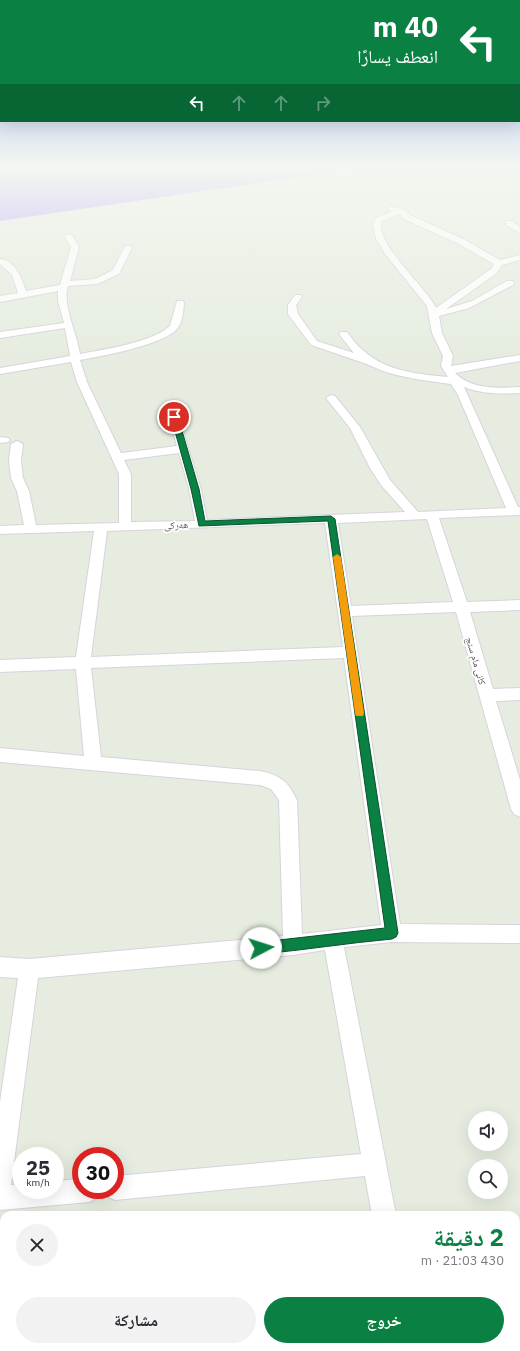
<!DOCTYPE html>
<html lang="ar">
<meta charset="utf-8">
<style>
body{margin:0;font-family:"IBM Plex Sans","Noto Naskh Arabic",sans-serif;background:#f2f2f3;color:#2b2b33;direction:rtl;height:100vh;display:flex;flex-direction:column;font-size:15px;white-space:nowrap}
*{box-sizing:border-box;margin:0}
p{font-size:13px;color:#7c7c81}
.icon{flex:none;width:22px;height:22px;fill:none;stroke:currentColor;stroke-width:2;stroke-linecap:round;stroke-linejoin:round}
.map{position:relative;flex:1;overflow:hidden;direction:ltr}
.panel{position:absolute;left:0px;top:1211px;width:520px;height:140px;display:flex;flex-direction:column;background:#fff;border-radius:12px 12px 0 0;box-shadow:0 4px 16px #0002;direction:rtl}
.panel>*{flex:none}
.guide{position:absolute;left:0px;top:0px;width:520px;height:122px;box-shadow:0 4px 16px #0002;direction:rtl;background:#0b8043;color:#fff;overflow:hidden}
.buttons{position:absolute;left:468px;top:1111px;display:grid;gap:8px}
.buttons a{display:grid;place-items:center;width:40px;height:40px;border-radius:50%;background:#fff;box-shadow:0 4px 16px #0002;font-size:20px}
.speed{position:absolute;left:12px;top:1147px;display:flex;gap:8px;font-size:20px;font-weight:700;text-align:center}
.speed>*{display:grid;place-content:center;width:52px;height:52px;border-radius:50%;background:#fff;box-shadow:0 4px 16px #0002;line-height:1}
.speed small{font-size:10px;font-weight:400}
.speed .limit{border:6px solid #d22;background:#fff;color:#111}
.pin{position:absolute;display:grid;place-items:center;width:34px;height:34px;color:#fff;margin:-17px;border:2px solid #fff;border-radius:50%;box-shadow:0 1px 4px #0007}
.me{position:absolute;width:44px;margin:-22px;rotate:85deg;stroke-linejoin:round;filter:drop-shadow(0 0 3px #0008)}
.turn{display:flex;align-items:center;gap:14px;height:84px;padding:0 16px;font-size:18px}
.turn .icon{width:52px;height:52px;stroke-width:2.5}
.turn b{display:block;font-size:28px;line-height:34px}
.lanes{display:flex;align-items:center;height:38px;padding:0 16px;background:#0003;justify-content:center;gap:20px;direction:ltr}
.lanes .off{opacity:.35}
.round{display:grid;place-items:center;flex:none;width:42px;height:42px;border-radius:21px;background:#f2f2f3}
.head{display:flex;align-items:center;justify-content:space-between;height:68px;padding:0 16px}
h1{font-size:24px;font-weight:700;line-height:30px;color:#0b8043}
.button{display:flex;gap:8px;margin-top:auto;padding:8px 16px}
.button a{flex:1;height:46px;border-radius:24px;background:#0b8043;color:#fff;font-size:16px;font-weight:700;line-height:46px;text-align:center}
.button a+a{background:#f2f2f3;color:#2b2b33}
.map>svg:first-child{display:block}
.water{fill:#b49eff}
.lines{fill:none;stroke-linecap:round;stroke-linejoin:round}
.minor-casing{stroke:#d7d3db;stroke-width:2}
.minor{fill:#fff;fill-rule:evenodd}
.route{fill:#0b8043;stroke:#07532c}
.slow{fill:#f59e0b}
.labels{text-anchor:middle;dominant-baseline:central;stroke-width:3.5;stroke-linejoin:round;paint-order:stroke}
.street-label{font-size:10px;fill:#5c5962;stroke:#fff}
</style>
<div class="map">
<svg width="520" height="1351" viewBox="0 0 520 1351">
<rect width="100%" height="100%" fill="#e6ede0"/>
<path class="water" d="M0 168H359L0 221Z"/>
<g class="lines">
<g class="minor-casing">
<path id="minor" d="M388 206 404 209 410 215 463 239 500 260 520 255V260L502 265 497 273 446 309 472 301 507 281H513L514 283 513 285 469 308 439 316 442 333 453 356 451 366 520 355V361L455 373C472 390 498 388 520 387V393C501 394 482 394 464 387L518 507H520V515L439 518 467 602 520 600V610L470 612 493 689 520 688V700L496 701 520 780V817L514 814 511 809 456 612 352 616 400 924 520 925V943L392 942 344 947 396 1215H372L365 1176 115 1200 107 1196 104 1190H115V1176L361 1154 325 950 293 955 38 978 11 1185 21 1184V1190H55V1181L81 1179V1190H101L97 1198 89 1202 0 1210V1102L18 978 0 977V957L29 959 283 936 279 800 271 789 260 785 0 762V748L84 756 76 669 0 672V660L76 657 94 531 0 534V526L24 525 17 491 11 478 9 461 11 444 17 441 23 444 21 461 23 478 29 491 36 525 119 523V474L77 382 71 362 0 374V368L70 356 65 328 0 338V332L64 323 58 301V291L0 302V296L18 293 12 275 0 264V259C15 260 22 279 26 291L60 285 71 247 65 237 66 235H72L79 247 70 281 95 279 113 270 125 246H131L132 248 119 274 97 284 68 286C62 306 77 333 80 354 106 349 150 343 170 326L177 301H183L184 303C183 312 183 322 177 329 163 345 102 356 80 360L87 382 121 453 177 446 169 417 174 414 178 415 201 489 207 520 405 512 381 485 370 468 350 428 326 398 331 395 335 396 360 427 390 480 418 512 506 508 458 395 451 384C430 381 410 379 389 373 379 370 370 365 361 362L311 345 288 314V305L295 295H301L302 297 296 305 298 314 317 341 354 353 339 334 341 332H347C372 369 406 373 448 377L441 366 443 356 432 333 427 306 386 255 376 239 373 224 376 218 393 211 388 210ZM400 214 404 219 457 243 494 264 491 269 436 308C428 289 373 242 382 221ZM179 453 189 489 195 521 131 522V474L124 460ZM427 519 453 602 351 606 338 523ZM325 523 343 647 91 657 107 531ZM344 658 381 925 302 934 297 800C287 780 281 776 260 771L101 757 91 668Z
M506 221H512L520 227V233L506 225Z
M0 437 8 438 10 440 8 442 0 443Z
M396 1347H422L423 1351H397Z"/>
</g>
<use href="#minor" class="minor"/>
</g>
<linearGradient id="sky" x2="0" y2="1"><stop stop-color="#93abf1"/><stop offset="0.47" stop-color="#f4f7f1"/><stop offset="1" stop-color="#f4f7f1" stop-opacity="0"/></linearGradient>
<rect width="520" height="357" fill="url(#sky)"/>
<path class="route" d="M172 415 178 417 199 489 205 521 331 516 335 519 398 933 396 937 392 939C348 943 305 950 261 954L257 952 255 948 257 944 261 942 385 928 328 521 199 526 191 489 171 417Z"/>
<path class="slow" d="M337 554 341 557 364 713 363 716H356L355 713 333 557Z"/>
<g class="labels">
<g class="street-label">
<text transform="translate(176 525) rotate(-2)">هەرکی</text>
<text transform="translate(476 661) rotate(74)">کانی مام سنج</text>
</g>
</g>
</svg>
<div class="buttons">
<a><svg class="icon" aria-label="sound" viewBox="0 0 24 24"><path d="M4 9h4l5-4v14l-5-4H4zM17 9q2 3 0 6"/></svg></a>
<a><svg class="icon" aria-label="search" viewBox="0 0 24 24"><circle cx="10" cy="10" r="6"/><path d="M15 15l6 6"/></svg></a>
</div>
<div class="speed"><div>25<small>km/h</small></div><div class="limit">30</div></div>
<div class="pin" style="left:174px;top:417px;background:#d93025"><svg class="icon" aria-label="arrive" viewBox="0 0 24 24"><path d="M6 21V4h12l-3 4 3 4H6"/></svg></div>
<svg class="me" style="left:261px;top:948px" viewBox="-20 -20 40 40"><circle r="19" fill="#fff"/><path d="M0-13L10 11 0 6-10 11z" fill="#0b8043"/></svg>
<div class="guide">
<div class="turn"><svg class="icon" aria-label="left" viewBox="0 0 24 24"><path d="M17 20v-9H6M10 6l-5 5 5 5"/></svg><div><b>40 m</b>انعطف يسارًا</div></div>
<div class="lanes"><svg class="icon" aria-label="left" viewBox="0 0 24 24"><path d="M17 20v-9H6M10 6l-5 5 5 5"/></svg><svg class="icon off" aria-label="ahead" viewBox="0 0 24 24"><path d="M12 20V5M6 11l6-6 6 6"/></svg><svg class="icon off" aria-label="ahead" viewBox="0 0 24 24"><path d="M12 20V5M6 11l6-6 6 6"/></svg><svg class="icon off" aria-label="right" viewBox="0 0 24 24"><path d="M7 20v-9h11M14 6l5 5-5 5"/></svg></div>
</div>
<section class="panel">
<div class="head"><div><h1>2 دقيقة</h1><p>430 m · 21:03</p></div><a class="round"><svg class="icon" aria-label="close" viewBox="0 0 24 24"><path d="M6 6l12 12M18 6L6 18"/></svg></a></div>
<div class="button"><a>خروج</a><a>مشاركة</a></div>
</section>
</div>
